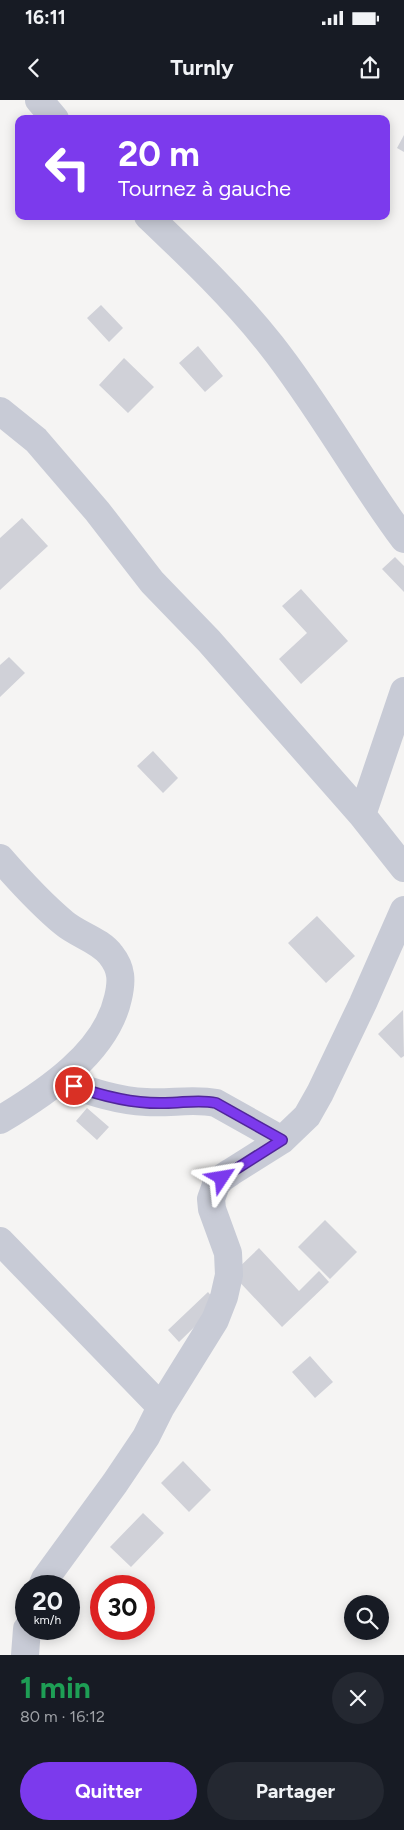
<!DOCTYPE html>
<html lang="fr">
<meta charset="utf-8">
<style>
body{margin:0;font-family:Figtree,sans-serif;background:#242831;color:#f1f3f6;height:100vh;display:flex;flex-direction:column;font-size:19px;white-space:nowrap}
*{box-sizing:border-box;margin:0}
p{font-size:16px;color:#9ea1a6}
.icon{flex:none;width:28px;height:28px;fill:none;stroke:currentColor;stroke-width:2;stroke-linecap:round;stroke-linejoin:round}
.map{position:relative;height:1555px;overflow:hidden}
.sheet{display:flex;flex-direction:column;background:#171b24;flex:1}
.sheet>*{flex:none}
.top-card{position:absolute;left:15px;top:15px;width:375px;height:105px;border-radius:10px;box-shadow:0 2px 12px #0003;background:#7c3aed;color:#fff;overflow:hidden}
.controls{position:absolute;left:344px;top:1495px;display:grid;gap:10px}
.controls a{display:grid;place-items:center;width:45px;height:45px;border-radius:50%;background:#171b24;box-shadow:0 2px 12px #0003;font-size:25px}
.speed{position:absolute;left:15px;top:1475px;display:flex;gap:10px;font-size:25px;font-weight:700;text-align:center}
.speed>*{display:grid;place-content:center;width:65px;height:65px;border-radius:50%;background:#171b24;box-shadow:0 2px 12px #0003;line-height:1}
.speed small{font-size:12px;font-weight:400}
.speed .limit{border:8px solid #d22;background:#fff;color:#111}
.pin{position:absolute;display:grid;place-items:center;width:42px;height:42px;color:#fff;margin:-21px;border:2px solid #fff;border-radius:50%;box-shadow:0 1px 5px #0007}
.me{position:absolute;width:55px;margin:-28px;rotate:57deg;stroke-linejoin:round;filter:drop-shadow(0 0 4px #0008)}
.turn{display:flex;align-items:center;gap:18px;height:105px;padding:0 20px;font-size:22px}
.turn .icon{width:65px;height:65px;stroke-width:2.5}
.turn b{display:block;font-size:35px;line-height:42px}
.round{display:grid;place-items:center;flex:none;width:52px;height:52px;border-radius:26px;background:#242831}
.overview{display:flex;align-items:center;justify-content:space-between;height:85px;padding:0 20px}
h1{font-size:30px;font-weight:700;line-height:38px;color:#1e9e55}
.cta{display:flex;gap:10px;margin-top:auto;padding:10px 20px}
.cta a{flex:1;height:58px;border-radius:30px;background:#7c3aed;color:#fff;font-size:20px;font-weight:700;line-height:58px;text-align:center}
.cta a+a{background:#242831;color:#f1f3f6}
.status{display:flex;justify-content:space-between;align-items:center;height:35px;padding:0 25px;background:#171b24;direction:ltr}
.status svg{height:14px;fill:currentColor}
header{display:flex;justify-content:space-between;align-items:center;height:65px;padding:0 20px;background:#171b24;font-size:22px;font-weight:700}
.map>svg:first-child{display:block}
.building{fill:#d0d1d8}
.lines{fill:none;stroke-linecap:round;stroke-linejoin:round}
.minor{stroke:#c8cbd6;stroke-width:28}
.route-casing{stroke:#51269a;stroke-width:12}
.route{stroke:#7c3aed;stroke-width:9}
</style>
<div class="status"><b>16:11</b><svg viewBox="0 0 49 12"><path d="M0 12V9h3v3zM5 12V6h3v6zM10 12V3h3v9zM15 12V0h3v12zM26 1h20v11H26zM47 4h2v5h-2z"/></svg></div>
<header><svg class="icon" aria-label="back" viewBox="0 0 24 24"><path d="M15 5l-7 7 7 7"/></svg>Turnly<svg class="icon" aria-label="share" viewBox="0 0 24 24"><path d="M12 15V3M7 8l5-5 5 5M5 13v7h14v-7"/></svg></header>
<div class="map">
<svg width="404" height="1555" viewBox="0 0 404 1555">
<rect width="100%" height="100%" fill="#f5f4f3"/>
<path class="building" d="M404 35V52L397 48Z
M101 205 123 228 109 242 87 218Z
M198 246 223 276 205 292 179 263Z
M124 258 154 287 128 313 99 285Z
M22 418 48 446 0 490V438Z
M395 457 404 466V492L382 469Z
M301 489 348 541 301 584 279 559 307 533 282 506Z
M9 557 25 573 0 597V565Z
M153 651 178 678 163 693 137 666Z
M317 816 355 856 326 883 288 843Z
M403 910 404 956 401 958 378 934Z
M87 1008 109 1027 97 1040 76 1021Z
M325 1120 357 1152 330 1179 298 1147Z
M259 1148 299 1191 319 1171 329 1182 282 1227 232 1174Z
M208 1192 218 1204 179 1242 168 1230Z
M310 1256 333 1282 315 1298 292 1272Z
M183 1361 211 1390 189 1412 161 1383Z
M143 1413 164 1433 131 1467 110 1447Z"/>
<g class="lines">
<path class="minor" d="M39 0 55 19
M148 116C191 157 234 198 271 245 320 307 357 376 404 439
M0 311 36 340 97 411 152 482 209 541 362 715
M404 591 362 715 404 768
M0 758C20 781 41 804 64 823 78 835 100 840 111 855 122 869 122 881 118 898 106 953 45 993 0 1020
M59 981C86 990 117 1001 146 1002 169 1004 193 998 216 1003L282 1040
M0 1141 161 1307
M42 1486 45 1479 115 1383 146 1337 161 1307 215 1220 224 1197 229 1175 228 1153 212 1109 211 1099 216 1085 222 1078 231 1072 282 1040 307 1016 320 993 363 903 404 810
M25 1555 27 1529"/>
</g>
<g class="lines">
<g class="route-casing">
<path id="route" d="M74 986C102 996 135 1004 165 1003 183 1003 199 999 216 1003L282 1040 222 1078"/>
</g>
<use href="#route" class="route"/>
</g>
</svg>
<div class="controls">
<a><svg class="icon" aria-label="search" viewBox="0 0 24 24"><circle cx="10" cy="10" r="6"/><path d="M15 15l6 6"/></svg></a>
</div>
<div class="speed"><div>20<small>km/h</small></div><div class="limit">30</div></div>
<div class="pin" style="left:74px;top:986px;background:#d93025"><svg class="icon" aria-label="arrive" viewBox="0 0 24 24"><path d="M6 21V4h12l-3 4 3 4H6"/></svg></div>
<svg class="me" style="left:222px;top:1078px" viewBox="-20 -20 40 40"><path d="M0-17L14 15 0 8-14 15z" fill="#7c3aed" stroke="#fff" stroke-width="4"/></svg>
<div class="top-card">
<div class="turn"><svg class="icon" aria-label="left" viewBox="0 0 24 24"><path d="M17 20v-9H6M10 6l-5 5 5 5"/></svg><div><b>20 m</b>Tournez à gauche</div></div>
</div>
</div>
<section class="sheet">
<div class="overview"><div><h1>1 min</h1><p>80 m · 16:12</p></div><a class="round"><svg class="icon" aria-label="close" viewBox="0 0 24 24"><path d="M6 6l12 12M18 6L6 18"/></svg></a></div>
<div class="cta"><a>Quitter</a><a>Partager</a></div>
</section>
